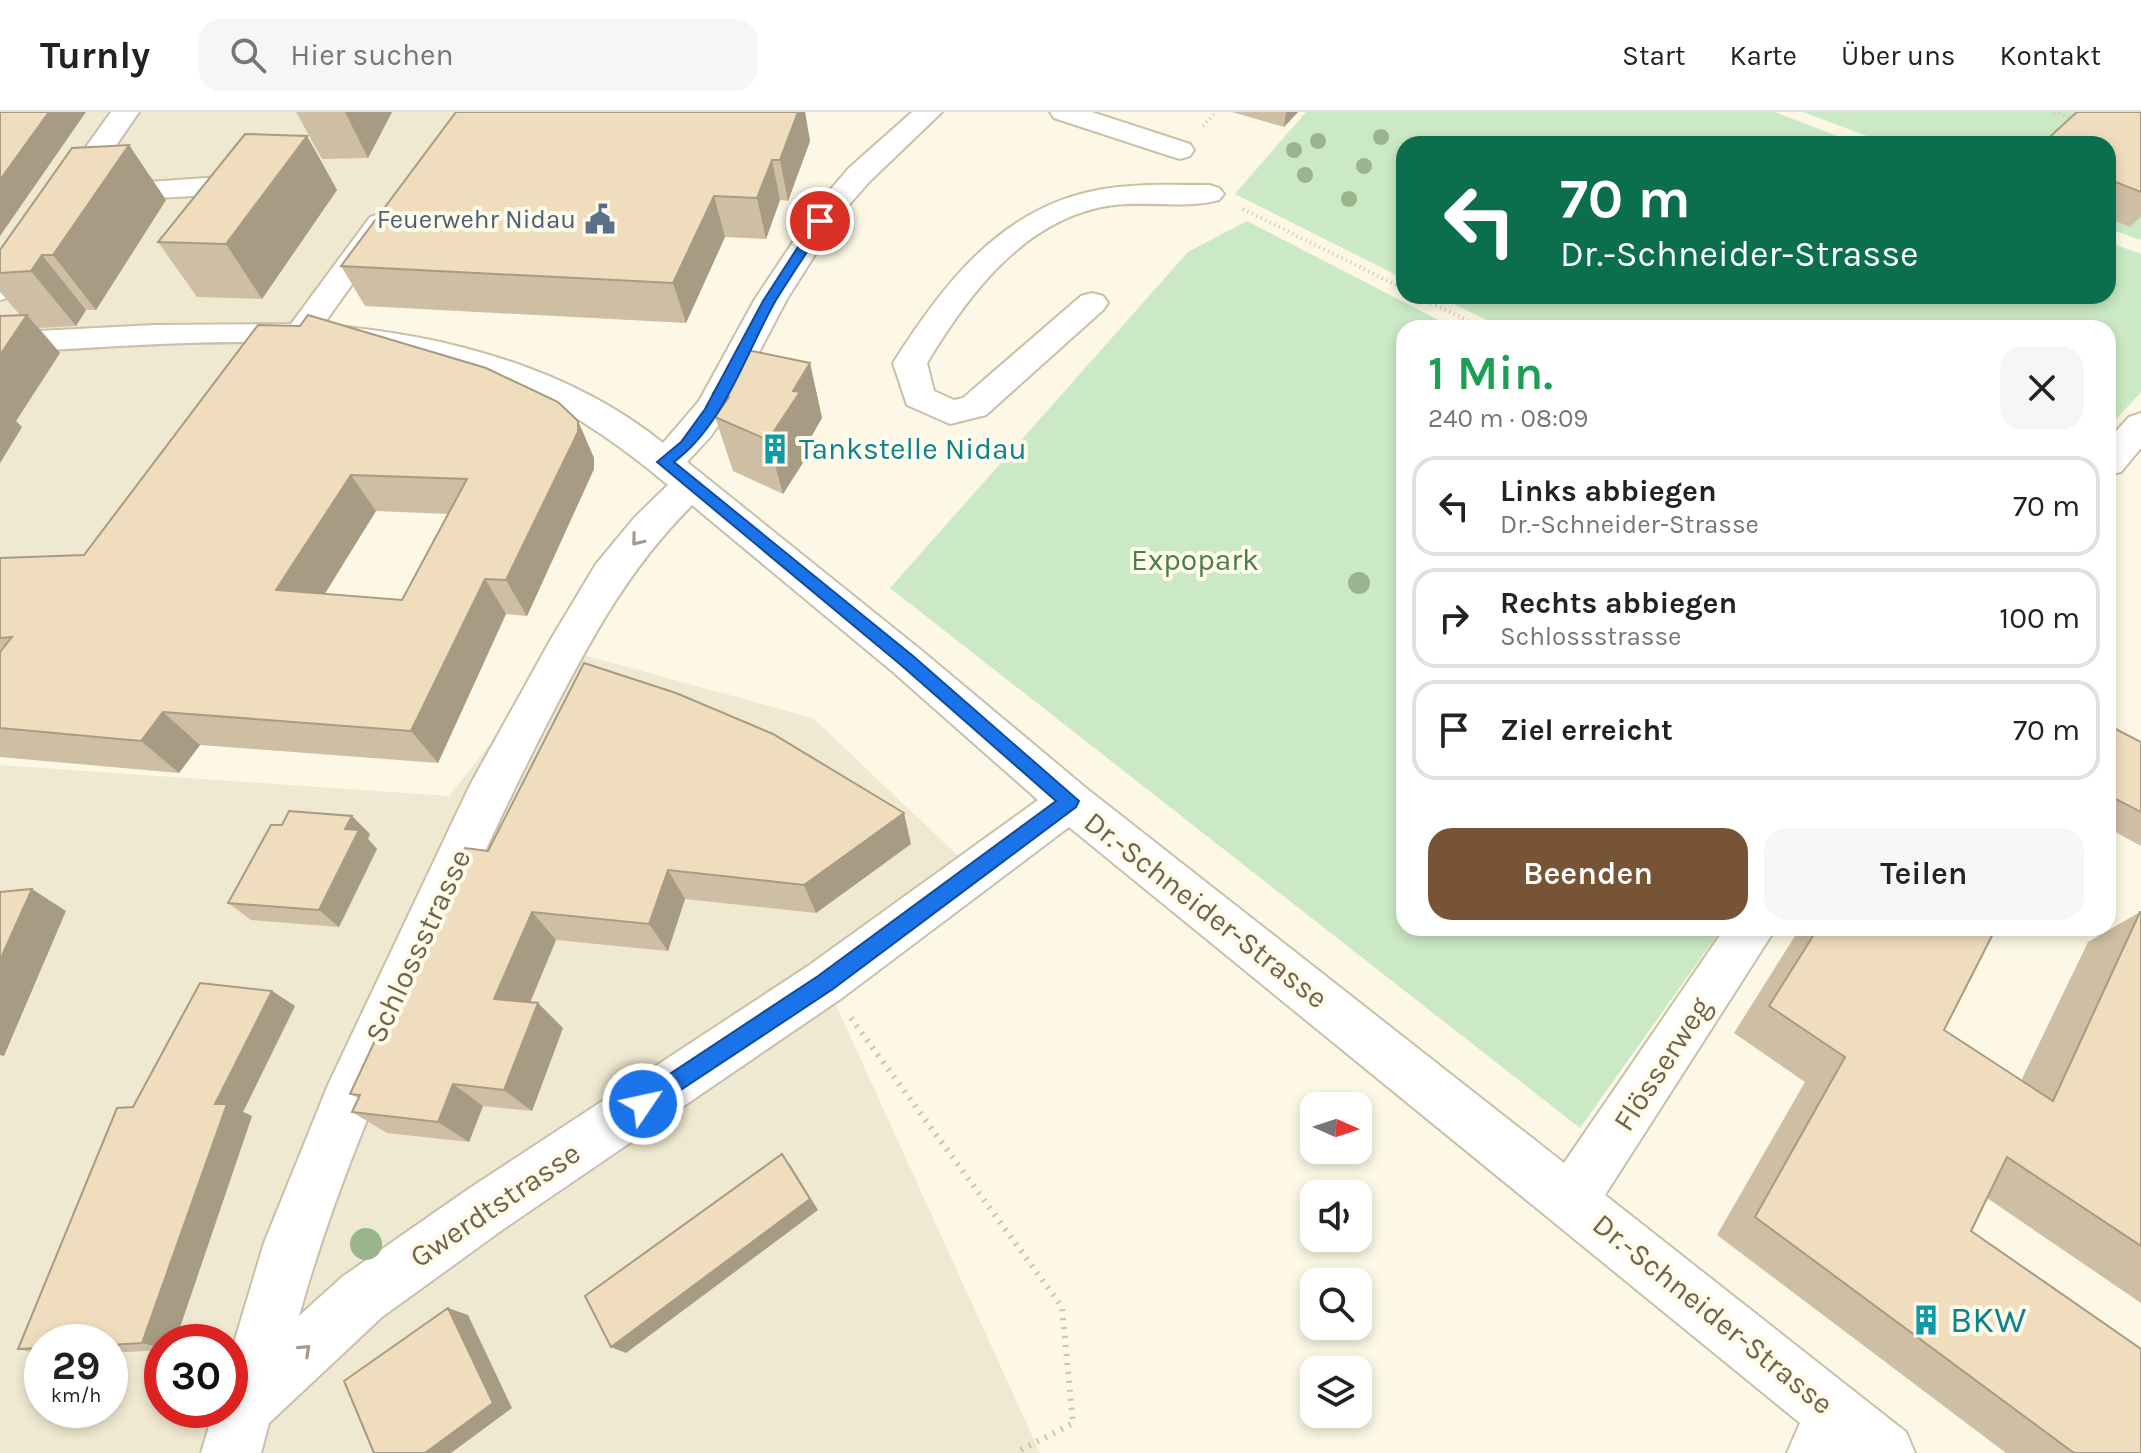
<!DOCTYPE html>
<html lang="de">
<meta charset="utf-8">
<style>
body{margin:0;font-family:Karla,sans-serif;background:#f6f6f6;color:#222;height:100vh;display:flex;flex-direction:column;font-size:30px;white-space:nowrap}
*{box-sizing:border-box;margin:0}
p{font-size:26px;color:#767676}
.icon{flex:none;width:44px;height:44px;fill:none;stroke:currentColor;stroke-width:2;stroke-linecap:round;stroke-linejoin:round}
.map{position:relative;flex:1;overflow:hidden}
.sheet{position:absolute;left:1396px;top:208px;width:720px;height:616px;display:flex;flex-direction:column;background:#fff;border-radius:24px;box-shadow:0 4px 12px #0003}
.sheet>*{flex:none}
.top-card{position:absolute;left:1396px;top:24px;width:720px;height:168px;border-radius:24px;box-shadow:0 4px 12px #0003;background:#0b6e4f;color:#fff;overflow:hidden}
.needle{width:52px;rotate:93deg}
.fabs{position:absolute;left:1300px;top:980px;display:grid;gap:16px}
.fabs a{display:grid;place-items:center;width:72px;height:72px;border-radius:16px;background:#fff;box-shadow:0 4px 12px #0003;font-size:40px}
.speed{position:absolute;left:24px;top:1212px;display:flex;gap:16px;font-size:40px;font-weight:700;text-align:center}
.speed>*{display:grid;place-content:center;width:104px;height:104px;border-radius:50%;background:#fff;box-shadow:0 4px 12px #0003;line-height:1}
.speed small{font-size:20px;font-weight:400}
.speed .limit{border:12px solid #d22;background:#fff;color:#111}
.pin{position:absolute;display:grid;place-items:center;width:68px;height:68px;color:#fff;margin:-34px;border:4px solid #fff;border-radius:50%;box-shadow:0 2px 8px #0007}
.me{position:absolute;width:88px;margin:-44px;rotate:56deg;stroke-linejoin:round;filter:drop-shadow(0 0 6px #0008)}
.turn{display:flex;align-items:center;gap:28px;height:168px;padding:0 32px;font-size:36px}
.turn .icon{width:104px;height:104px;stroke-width:2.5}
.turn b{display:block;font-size:56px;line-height:68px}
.round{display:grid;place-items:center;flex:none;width:84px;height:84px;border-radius:24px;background:#f6f6f6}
.headline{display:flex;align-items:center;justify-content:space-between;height:136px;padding:0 32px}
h1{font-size:48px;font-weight:600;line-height:60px;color:#1e9e55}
.primary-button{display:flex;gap:16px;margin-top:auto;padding:16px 32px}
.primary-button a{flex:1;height:92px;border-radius:24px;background:#785436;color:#fff;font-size:32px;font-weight:600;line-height:92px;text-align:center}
.primary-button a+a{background:#f6f6f6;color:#222}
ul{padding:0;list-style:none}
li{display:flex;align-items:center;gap:24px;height:100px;margin:0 16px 12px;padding:0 16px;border:4px solid #e0e0e0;border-radius:24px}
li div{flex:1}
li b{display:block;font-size:30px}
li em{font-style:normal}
header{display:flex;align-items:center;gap:48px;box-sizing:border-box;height:112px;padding:0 40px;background:#fff;border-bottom:2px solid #e0e0e0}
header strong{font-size:38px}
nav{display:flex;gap:44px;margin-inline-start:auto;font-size:28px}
.search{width:560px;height:72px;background:#f6f6f6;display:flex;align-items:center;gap:20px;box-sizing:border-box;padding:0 28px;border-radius:24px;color:#767676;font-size:30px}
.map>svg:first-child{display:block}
.residential{fill:#f0e9d1;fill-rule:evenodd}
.green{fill:#cae9c4}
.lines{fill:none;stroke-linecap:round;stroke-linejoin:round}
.minor-casing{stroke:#cabfa9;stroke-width:4}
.path-far1{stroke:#d5c1a1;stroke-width:4;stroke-dasharray:1 4;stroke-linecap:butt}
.path{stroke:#d5c1a1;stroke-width:6;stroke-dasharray:2 7;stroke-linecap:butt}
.minor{fill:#fff;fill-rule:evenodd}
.tree{fill:#9ab58e}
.wall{fill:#cebea3;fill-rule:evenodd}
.shaded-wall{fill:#a89b84}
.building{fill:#f0ddbd;stroke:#a89b84;stroke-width:2;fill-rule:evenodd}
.oneway{stroke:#a59a8a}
.route{fill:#1a73e8;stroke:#114b97;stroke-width:2}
.labels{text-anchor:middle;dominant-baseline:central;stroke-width:8;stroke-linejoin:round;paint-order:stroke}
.far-service-label{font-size:26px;fill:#4e5e75;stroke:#fefbeb;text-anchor:end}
.culture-label{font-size:30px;fill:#0d838f;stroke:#fefbeb;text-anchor:start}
.park-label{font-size:30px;fill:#4a7f46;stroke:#fefbeb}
.street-label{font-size:30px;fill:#74634b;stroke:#fefbeb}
.near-culture-label{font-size:36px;fill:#0d838f;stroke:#fefbeb;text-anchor:start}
</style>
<header>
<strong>Turnly</strong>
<div class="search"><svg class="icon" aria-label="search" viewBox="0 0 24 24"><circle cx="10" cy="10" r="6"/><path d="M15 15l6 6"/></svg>Hier suchen</div>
<nav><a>Start</a><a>Karte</a><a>Über uns</a><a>Kontakt</a></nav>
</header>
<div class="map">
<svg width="2141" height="1341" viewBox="0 0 2141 1341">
<rect width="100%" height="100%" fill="#fcf8e5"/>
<path class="residential" d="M0 0H462L0 622Z
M565 538 813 606 973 758 826 871 1040 1341H0V653L449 684ZM42 1230H110V1298H42ZM162 1230H230V1298H162Z"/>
<path class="green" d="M1306 0H1775L1858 32H1404V167L1235 82Z
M1803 0H2141V126L2140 128 2108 116V32H1888Z
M1247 109 1454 216H1404V816H1722L1580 1016 890 476 1188 140Z
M2108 130 2141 142V280L2108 316V216H1502L1438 184H2108Z"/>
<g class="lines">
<g class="minor-casing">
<path id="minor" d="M111 0H139L88 74 251 63 261 66 266 72 261 78 251 81 98 89 88 86 83 80 11 185 0 188V155Z
M912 0H942L870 69 840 103 787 187 730 296 711 324 687 350 921 538 1086 676 1564 1051 1725 816H1776L1605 1083 1906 1320 1915 1341H1787L1800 1311 1069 715 842 886 505 1116 382 1205 269 1311 261 1341H201L214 1298H230V1244L264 1131 328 973 470 673 551 527 596 452 635 405 668 373C613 327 552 285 482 262 333 213 154 233 0 241V221L154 213 291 212 370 105 381 102 392 105 396 111 323 213C442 222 569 255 663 331L699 289 755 187 819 91 849 56ZM692 393 893 560 1038 688 808 854 467 1078 342 1165 299 1204C337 1067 395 940 453 810 485 738 518 668 554 598 596 518 629 457 692 393Z
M1050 0H1092L1190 32 1194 38 1190 44 1180 47 1170 44 1054 6Z
M1209 73 1219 76 1224 82 1219 88C1186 97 1149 89 1114 93 1027 104 969 181 927 251L934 279 954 288 963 286 1081 184 1092 181 1103 184 1108 191 1103 198 986 303 950 312 907 293 893 251C943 172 1001 96 1098 78 1135 71 1172 73 1209 73Z
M2141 301V336L2121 360 2108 363V328L2129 305Z"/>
</g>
<path class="path-far1" d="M2054 0 2075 8
M1203 14 1216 0
M1243 97 1404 177
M1418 184 1482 216"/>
<path class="path" d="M851 906 1062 1195 1073 1311 1015 1341"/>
<use href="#minor" class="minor"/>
</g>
<g class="tree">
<circle cx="1381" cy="25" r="8"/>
<circle cx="1318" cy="29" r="8"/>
<circle cx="1294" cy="38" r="8"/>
<circle cx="1364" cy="54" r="8"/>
<circle cx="1305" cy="63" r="8"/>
<circle cx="1349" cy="87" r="8"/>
<circle cx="1359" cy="471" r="11"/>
<circle cx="366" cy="1132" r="16"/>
</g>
<path class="wall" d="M296 0H392L368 46 322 47Z
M798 0H805L810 29 788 89 780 88 766 127 725 125 686 211 365 194 341 154Z
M1232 0H1298L1284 15Z
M2141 0V104L2130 115 2108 106V32Z
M307 24 337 78 262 187 197 185 158 130Z
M129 33 166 88 96 198H86L76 214 39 216 60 241 16 309 22 315 0 351 20 203 0 180V138Z
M258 213 578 309 594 346V357L527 504 506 502 438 651 200 633 179 661 0 645V446L84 443ZM376 399 448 402 402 488 325 482Z
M810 251 822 306 811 325 813 335 783 382 733 359 715 305 719 300 713 281Z
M2108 613 2141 630V734L2108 716Z
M370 722 368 727 377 737 339 815 251 808 228 791Z
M911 732 816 801 685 787 668 839 556 828 530 891 563 916 532 999 483 994 469 1030 387 1021 352 1000 358 986 350 982 488 739Z
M2140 800H2141V1191L1987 1086 1971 1119 2141 1341H2006L1717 1123 1805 970 1734 921 1800 816H1996L1944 918 2021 969 2088 830Z
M272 879 295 894 243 1000 252 1004 175 1230H162V1238L110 1241V1230H42V1242L18 1237 133 995Z"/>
<path class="shaded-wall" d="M49 0H86L0 124V68Z
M345 0H392L368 46Z
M798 0H805L810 29 788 89 780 48Z
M1286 0H1298L1284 15Z
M307 24 337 78 262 187 226 132Z
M129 33 166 88 96 198 53 143Z
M772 48 780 88 766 127 757 86Z
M714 84 725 125 686 211 673 171Z
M42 143 86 198 76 214 31 159Z
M27 203 60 241 16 309 22 315 0 351V243Z
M810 251 822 306 811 325 813 335 783 382 768 328 793 279Z
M578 309 594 346V357L527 504 506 468Z
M351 363 376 399 305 513 276 478Z
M485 467 506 502 438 651 411 619Z
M163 600 200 633 179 661 141 629Z
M904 701 911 732 816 801 804 773Z
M352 704 370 722 368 727 377 737 339 815 319 798 345 717Z
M668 758 685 787 668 839 649 812Z
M32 777 66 799 4 944 0 943V848Z
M532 800 556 828 521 912 494 887Z
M272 879 295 894 243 1000 252 1004 175 1230H162V1236L142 1231 215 992Z
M538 891 563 916 532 999 504 978Z
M453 972 483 994 469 1030 438 1010Z
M782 1042 791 1054 818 1098 626 1241 611 1235Z
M448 1196 468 1203 512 1296 451 1341H425Z"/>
<path class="building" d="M0 0H49L0 68Z
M456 0H798L780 48H772L757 86 714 84 673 171 341 154Z
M2077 0H2141V80L2108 67V32H2042Z
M245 22 307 24 226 132 158 130Z
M129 33 53 143H42L31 159 0 161V138L72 36Z
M27 203 0 243V204Z
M308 203 486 256 558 290 578 309V320L506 468 485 467 411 619 163 600 141 629 0 616V540L12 525 0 526V446L84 443 258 213 300 214ZM351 363 467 367 402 488 276 478Z
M747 238 810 251 793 279 800 280 768 328 715 305 729 285 713 281Z
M584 551 676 581 773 622 904 701 804 773 668 758 649 812 532 800 494 887 538 891 504 978 453 972 438 1010 352 1000 360 983 350 982 465 736 488 739Z
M2108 613 2141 630V700L2108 683Z
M289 699 352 704 345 717 359 718 319 798 228 791 271 713H282Z
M32 777 0 848V780Z
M2140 800H2141V1134L2007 1045 1971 1119 2141 1237V1341H2074L1755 1105 1845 945 1769 894 1818 816H1996L1944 918 2053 989Z
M200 871 272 879 215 992H227L142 1231 110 1233V1230H42V1236L18 1237 117 996 133 995Z
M782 1042 810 1087 611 1235 585 1184Z
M448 1196 493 1291 425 1341H374L344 1269Z"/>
<defs><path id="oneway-chevron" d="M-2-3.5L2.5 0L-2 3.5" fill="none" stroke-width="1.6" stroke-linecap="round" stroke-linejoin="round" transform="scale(2)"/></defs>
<g class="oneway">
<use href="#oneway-chevron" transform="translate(637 428) rotate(129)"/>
<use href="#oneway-chevron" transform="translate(305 1238) rotate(-43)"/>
</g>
<path class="route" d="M816 107 827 109C810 136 792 162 776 188 745 242 725 312 674 350L913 544 1079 689 1076 695 833 877 643 1003 635 1000 632 992 635 985 818 864 1056 689 901 553 657 350 681 330 705 297 763 189Z"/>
<defs>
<g id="civic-bare" transform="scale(2.4)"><path d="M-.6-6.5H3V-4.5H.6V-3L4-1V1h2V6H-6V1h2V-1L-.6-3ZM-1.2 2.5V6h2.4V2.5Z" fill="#5c6f8a" stroke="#fefbeb" stroke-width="2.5" paint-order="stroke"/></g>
<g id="building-bare" transform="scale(2.4)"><path d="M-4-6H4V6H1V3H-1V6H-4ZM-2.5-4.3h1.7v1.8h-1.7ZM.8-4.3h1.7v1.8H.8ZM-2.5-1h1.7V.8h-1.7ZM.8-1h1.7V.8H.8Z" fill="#0f9aa8" stroke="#fefbeb" stroke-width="2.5" paint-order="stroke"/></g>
</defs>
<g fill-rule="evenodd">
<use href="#civic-bare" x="600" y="107"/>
<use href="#building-bare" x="775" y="337"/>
<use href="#building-bare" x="1926" y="1208"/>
</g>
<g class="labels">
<g class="far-service-label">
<text x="576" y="107">Feuerwehr Nidau</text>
</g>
<g class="culture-label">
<text x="799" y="337">Tankstelle Nidau</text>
</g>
<g class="park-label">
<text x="1195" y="448">Expopark</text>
</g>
<g class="street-label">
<text transform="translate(1206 798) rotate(38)">Dr.-Schneider-Strasse</text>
<text transform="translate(418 834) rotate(-65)">Schlossstrasse</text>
<text transform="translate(1662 952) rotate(-57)">Flösserweg</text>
<text transform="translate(495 1093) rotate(-34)">Gwerdtstrasse</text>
<text transform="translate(1713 1202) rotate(39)">Dr.-Schneider-Strasse</text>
</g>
<g class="near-culture-label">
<text x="1950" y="1208">BKW</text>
</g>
</g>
</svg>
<div class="fabs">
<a><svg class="needle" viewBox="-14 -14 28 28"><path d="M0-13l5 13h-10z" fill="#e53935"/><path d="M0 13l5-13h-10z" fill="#767676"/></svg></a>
<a><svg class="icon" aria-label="sound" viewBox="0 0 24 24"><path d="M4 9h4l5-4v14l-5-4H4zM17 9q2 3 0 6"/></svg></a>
<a><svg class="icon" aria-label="search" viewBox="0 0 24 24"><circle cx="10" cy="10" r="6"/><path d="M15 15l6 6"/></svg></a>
<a><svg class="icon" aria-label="layers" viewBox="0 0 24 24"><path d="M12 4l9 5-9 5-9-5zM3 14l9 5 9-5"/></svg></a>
</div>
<div class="speed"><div>29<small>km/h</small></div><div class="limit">30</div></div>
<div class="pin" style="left:820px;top:109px;background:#d93025"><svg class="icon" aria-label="arrive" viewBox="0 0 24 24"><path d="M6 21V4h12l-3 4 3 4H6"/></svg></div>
<svg class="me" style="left:643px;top:992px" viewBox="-20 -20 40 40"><circle r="17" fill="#1a73e8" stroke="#fff" stroke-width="3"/><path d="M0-11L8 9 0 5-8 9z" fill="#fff"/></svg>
<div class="top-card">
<div class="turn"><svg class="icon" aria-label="left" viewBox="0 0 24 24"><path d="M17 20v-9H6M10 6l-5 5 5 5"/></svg><div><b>70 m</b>Dr.-Schneider-Strasse</div></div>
</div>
<section class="sheet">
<div class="headline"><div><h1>1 Min.</h1><p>240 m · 08:09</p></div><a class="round"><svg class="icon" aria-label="close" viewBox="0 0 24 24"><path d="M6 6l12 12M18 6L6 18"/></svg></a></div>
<ul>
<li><svg class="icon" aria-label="left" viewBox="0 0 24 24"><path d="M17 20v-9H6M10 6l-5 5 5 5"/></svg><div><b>Links abbiegen</b><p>Dr.-Schneider-Strasse</p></div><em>70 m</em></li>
<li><svg class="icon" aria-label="right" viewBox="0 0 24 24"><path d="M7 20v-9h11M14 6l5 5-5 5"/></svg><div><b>Rechts abbiegen</b><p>Schlossstrasse</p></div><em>100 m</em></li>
<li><svg class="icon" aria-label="arrive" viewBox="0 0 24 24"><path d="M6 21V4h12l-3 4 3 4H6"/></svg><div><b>Ziel erreicht</b></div><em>70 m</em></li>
</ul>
<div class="primary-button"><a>Beenden</a><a>Teilen</a></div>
</section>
</div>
